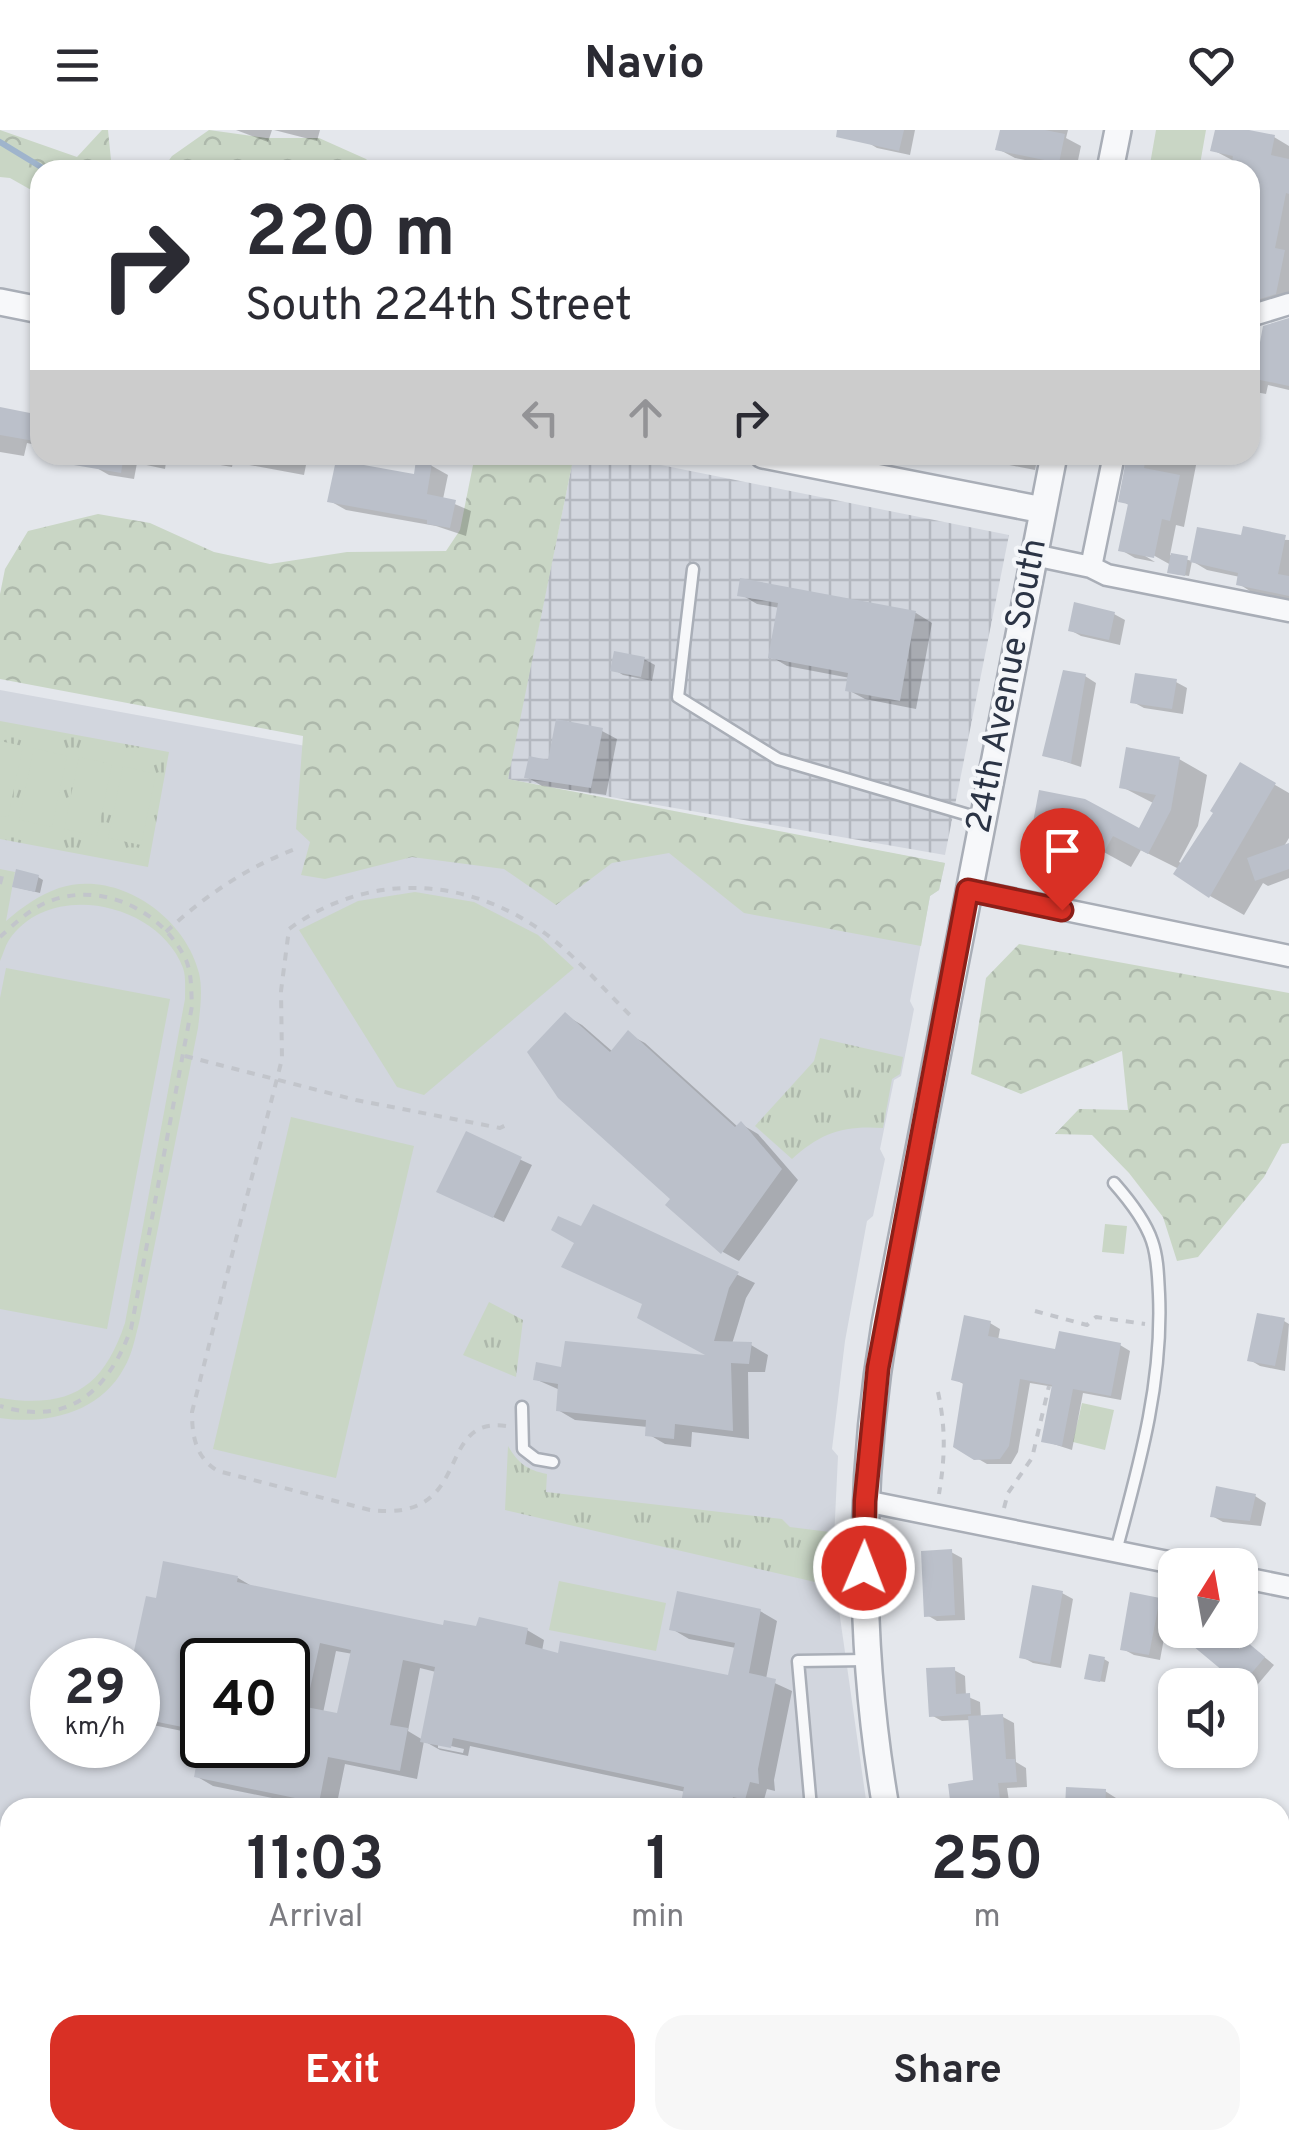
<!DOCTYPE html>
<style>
body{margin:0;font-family:Overpass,sans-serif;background:#f7f7f7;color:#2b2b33;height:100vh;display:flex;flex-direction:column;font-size:38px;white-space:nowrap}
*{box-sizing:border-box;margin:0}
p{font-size:32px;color:#7c7c81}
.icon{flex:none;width:55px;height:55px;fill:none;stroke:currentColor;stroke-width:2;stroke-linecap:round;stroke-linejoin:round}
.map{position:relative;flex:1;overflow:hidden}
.sheet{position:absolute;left:0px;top:1668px;width:1290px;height:352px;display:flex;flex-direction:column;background:#fff;border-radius:30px 30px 0 0;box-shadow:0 2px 8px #0004}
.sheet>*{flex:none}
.top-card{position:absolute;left:30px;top:30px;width:1230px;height:305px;border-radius:30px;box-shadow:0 2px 8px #0004;background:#fff;color:#2b2b33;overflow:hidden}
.needle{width:65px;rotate:11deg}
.fabs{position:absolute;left:1158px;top:1418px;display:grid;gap:20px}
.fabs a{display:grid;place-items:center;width:100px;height:100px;border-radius:20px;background:#fff;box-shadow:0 2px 8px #0004;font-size:50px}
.speed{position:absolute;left:30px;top:1508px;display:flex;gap:20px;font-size:50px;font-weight:700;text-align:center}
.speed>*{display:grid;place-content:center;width:130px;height:130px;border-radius:50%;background:#fff;box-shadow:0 2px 8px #0004;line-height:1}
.speed small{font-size:25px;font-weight:400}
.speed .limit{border:5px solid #111;border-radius:15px;background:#fff;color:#111}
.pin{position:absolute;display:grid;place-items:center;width:85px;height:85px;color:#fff;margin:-102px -42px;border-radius:50% 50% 50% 0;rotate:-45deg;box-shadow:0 0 10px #0007}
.pin .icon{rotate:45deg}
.me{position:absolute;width:110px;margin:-55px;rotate:1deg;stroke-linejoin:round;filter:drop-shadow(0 0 8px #0008)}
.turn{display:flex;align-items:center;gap:35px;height:210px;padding:0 50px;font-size:45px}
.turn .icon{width:130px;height:130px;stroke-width:2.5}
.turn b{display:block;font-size:70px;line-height:85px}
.lanes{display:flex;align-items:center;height:95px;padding:0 50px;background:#0003;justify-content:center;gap:50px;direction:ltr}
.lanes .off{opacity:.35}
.eta{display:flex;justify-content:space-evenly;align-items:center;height:170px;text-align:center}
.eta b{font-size:60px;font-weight:700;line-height:70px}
.action{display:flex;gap:20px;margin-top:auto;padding:20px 50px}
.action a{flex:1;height:115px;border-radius:30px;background:#d93025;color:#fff;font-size:40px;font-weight:700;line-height:115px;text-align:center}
.action a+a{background:#f7f7f7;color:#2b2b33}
header{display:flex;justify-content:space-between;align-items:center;height:130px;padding:0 50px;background:#fff;font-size:45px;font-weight:700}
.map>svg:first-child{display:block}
.built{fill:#d2d6de;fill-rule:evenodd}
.industrial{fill:url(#industrial-grid)}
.grass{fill:url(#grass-tufts)}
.forest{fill:url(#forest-crowns)}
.pitch{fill:#c9d6c5}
.shadow{fill:#0003;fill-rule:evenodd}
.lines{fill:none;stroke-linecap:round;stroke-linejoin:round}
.stream{stroke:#9fb4cc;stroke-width:6}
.building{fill:#bbc0ca;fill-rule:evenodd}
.service-casing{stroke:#a9aeb7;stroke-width:15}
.minor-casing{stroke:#a9aeb7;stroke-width:25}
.tertiary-casing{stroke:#a9aeb7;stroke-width:30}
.path{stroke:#c2c5cb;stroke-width:4;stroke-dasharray:8 8;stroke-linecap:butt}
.service{stroke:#f7f8fa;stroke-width:10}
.minor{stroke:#f7f8fa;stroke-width:20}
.tertiary{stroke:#f7f8fa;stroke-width:25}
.route-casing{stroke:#8d1f18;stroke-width:25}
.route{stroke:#d93025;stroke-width:18}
.labels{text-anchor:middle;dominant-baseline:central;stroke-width:8;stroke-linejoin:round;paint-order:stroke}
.street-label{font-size:35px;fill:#2b3445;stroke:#f4f6f9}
</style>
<header><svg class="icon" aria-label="menu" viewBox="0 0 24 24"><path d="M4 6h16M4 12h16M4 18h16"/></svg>Navio<svg class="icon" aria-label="heart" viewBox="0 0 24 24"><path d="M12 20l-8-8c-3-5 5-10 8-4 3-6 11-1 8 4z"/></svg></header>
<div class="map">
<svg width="1289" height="2019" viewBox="0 0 1289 2019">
<defs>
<pattern id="industrial-grid" width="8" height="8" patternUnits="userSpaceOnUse" patternTransform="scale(2.5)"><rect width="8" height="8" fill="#d2d6de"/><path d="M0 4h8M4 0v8" fill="none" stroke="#b4b8c0"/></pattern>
<pattern id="grass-tufts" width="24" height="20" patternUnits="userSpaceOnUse" patternTransform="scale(2.5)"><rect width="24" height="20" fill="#c9d6c5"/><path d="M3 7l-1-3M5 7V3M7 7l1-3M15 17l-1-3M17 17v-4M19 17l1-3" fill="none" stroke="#adb8ab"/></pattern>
<pattern id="forest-crowns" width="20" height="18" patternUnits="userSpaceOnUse" patternTransform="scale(2.5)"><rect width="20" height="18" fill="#c9d6c5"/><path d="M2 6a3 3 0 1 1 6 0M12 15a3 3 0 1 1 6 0" fill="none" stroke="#adb8ab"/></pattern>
</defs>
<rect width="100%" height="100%" fill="#e4e7ec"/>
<path class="built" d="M0 560 945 733 939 760 930 766 910 871 914 879 901 946 894 950 880 1019 885 1029 873 1086 867 1091 845 1211 832 1319 838 1326 832 1452 836 1459 867 1677 100 1678 80 1674 79 1677 10 1678V1701L0 1700ZM52 1530H138V1615H52ZM202 1530H288V1615H202Z
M791 2010H951V2013L928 2019H847L845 2015 789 2019Z"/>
<path class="industrial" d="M574 325H611L1009 405 945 725 507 649Z"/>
<path class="grass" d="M0 591 169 622 148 737 0 709Z
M820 908 903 927 900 944 892 949 883 998C844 995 820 1003 792 1029L755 996 814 931Z
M1105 1094 1127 1096 1124 1124 1102 1122Z
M489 1172 523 1190 516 1247 463 1225Z
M508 1316C518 1333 527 1340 547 1344L546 1362 782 1389 790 1397 830 1402 828 1455 505 1380Z"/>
<path class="forest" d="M0 0 77 27 102 0H108L112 40H40V65L10 48 0 47Z
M209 0 266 8H319L366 29 377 40H162L172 26Z
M475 325H574L508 649 945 733 939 760 930 766 921 816 744 783 669 723 612 733 556 775 504 739 412 727 325 749 301 745 310 712 296 699 303 606 0 549V464L5 439 28 401 98 384 150 393 214 422 270 434 347 422 446 421 460 400Z
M1019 814 1289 863V1013L1282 1014 1264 1047 1198 1127 1177 1131 1163 1087 1129 1043 1092 1005 1055 1004 1079 979 1128 980 1122 921 1021 964 971 944 986 848Z"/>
<path class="pitch" d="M1156 0H1206L1199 40H1149Z
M0 611 23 616 8 687 0 686Z
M34 618 67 626 52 697 19 690Z
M79 627 112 634 97 706 64 699Z
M123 636 156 644 141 715 108 708Z
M0 739 15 742 6 791C21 778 39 765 59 758 117 739 185 786 199 843 203 861 200 880 198 898L139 1193C135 1208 132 1225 124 1238 100 1283 46 1295 0 1288V1268C69 1279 103 1259 125 1193L185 869C185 859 186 846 183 838 159 773 50 749 9 810 5 816 3 825 0 831Z
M415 762 474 772 538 805 574 838 424 965 397 957 299 800 358 771Z
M6 838 170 869 107 1199 0 1179V868Z
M291 987 414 1016 336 1348 213 1319Z
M1082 1273 1114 1280 1105 1320 1073 1312Z
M559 1451 666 1473 656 1521 549 1500Z"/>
<path class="shadow" d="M236 0H272L268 12Z
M274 0H320L317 11Z
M869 0H915L910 25 877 18 867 12Z
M1002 0H1068L1066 8 1081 16 1076 40 1015 28 998 19Z
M1217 0 1274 7 1289 16V173L1278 177 1250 172V40H1232L1234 31 1213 20Z
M689 32 726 40H688Z
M1289 190V260L1268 255 1266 264 1250 261V224L1260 226Z
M0 280 40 287V316L27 313 24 326 0 322Z
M93 325H308L304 345 233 332 232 337 167 326 165 339 137 333 134 349 109 345 95 337Z
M959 325H1038L1035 340Z
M1129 325H1198L1184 397 1176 395 1170 425 1192 431 1189 446 1175 444 1171 435 1144 420 1142 424 1155 432 1135 428 1121 420 1130 376 1121 370Z
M418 333 432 336 448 345 443 369 471 381 466 406 436 396 346 380 330 371 416 347Z
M1243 408 1289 410V470L1253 463 1239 454 1240 447 1207 440 1192 431Z
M742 451 916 483 932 493 916 579 865 569 848 560 850 548 787 536 770 526 780 478 757 474 740 464Z
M1114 484 1125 490 1120 515 1081 506 1070 500Z
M644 529 655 535 652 551 623 545 613 539Z
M1085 546 1096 553 1081 637 1045 625Z
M1176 552 1187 558 1183 584 1144 578 1133 572Z
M602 601 617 609 606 665 542 656 527 647Z
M1179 629 1207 645 1198 696 1179 732 1183 734 1217 682 1241 635 1289 663V708L1283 718 1289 716V748L1268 756 1263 753 1244 785 1210 766 1179 739 1141 720 1131 737 1100 720 1097 736 1059 729 1031 713 1041 663 1140 701 1155 674 1122 657Z
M38 747 43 750 40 763 19 758Z
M565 885 582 895 613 922 628 904 645 913 738 997 741 994 758 1004 798 1050 739 1131 723 1122Z
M467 1005 532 1035 504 1092 450 1067Z
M594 1077 755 1153 746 1168 732 1214 751 1215 768 1225 765 1242H748L749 1309 692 1302 691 1317 665 1314 648 1304V1297L575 1290 558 1280 560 1260 535 1249 563 1240 716 1229 645 1175 582 1100Z
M1284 1191 1289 1194 1285 1241 1260 1236 1250 1230Z
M990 1193 1000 1199 998 1210 1057 1222 1120 1215 1130 1221 1121 1270 1083 1263 1072 1320 1044 1311 1054 1257 1030 1253 1018 1322 1011 1334H987L956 1316 965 1255 953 1248Z
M1255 1366 1266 1373 1261 1396 1223 1392 1212 1386Z
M951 1422 962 1428 965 1490 937 1491 927 1485Z
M238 1448 255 1458 445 1498 527 1500 544 1510 542 1521 730 1548 736 1518 689 1509 672 1499 760 1481 777 1491 766 1549 792 1561 774 1650 775 1661 767 1659 762 1677 750 1675V1678H683L686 1662 470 1616 468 1626 440 1620 424 1611 417 1649 345 1634 336 1678H321L213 1656 196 1646 202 1614 288 1615V1530H202V1605L138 1592 135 1530 158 1471ZM336 1521 353 1524 339 1586 323 1583ZM420 1538 436 1542 423 1610 408 1601ZM438 1613 464 1619 463 1623 438 1618Z
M1062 1463 1073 1469 1061 1538 1033 1533 1022 1527Z
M1159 1470 1170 1476 1160 1530 1134 1525 1123 1519Z
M1210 1500 1222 1505 1241 1520 1257 1521 1274 1535 1253 1560 1242 1554Z
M1104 1529 1109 1532 1105 1552 1091 1550Z
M954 1540 965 1546 966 1566 980 1572 981 1588 1003 1587 1014 1593 1016 1632 1026 1638 1027 1657 1007 1658 1010 1678H954L975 1653 971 1590 942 1591 931 1585Z
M1105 1661 1116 1668 1115 1678H1067Z
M1 1748 10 1750V1789L0 1785Z
M0 1892 10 1893V1922H0Z
M1289 1899V2019H1250L1251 2011 1269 2015 1270 2010H1280V1961Z
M16 2010H57L58 2019H17Z
M165 2010H219L222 2019H169Z
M482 2010H539L537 2019Z
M564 2010H605L612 2014 611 2019H562Z
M849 2010H924L926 2019H858Z
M1061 2010H1100L1098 2019H1059Z"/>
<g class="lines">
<path class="stream" d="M0 12 46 40
M234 40 241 34 273 40"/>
</g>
<path class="building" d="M837 0H904L899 21 836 7Z
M1000 0H1045L1065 4 1059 33 995 20Z
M1215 0H1249L1275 5 1271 25 1289 29V64L1286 63 1275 118 1285 120 1276 164 1260 169 1250 167V40H1230L1233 26 1210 21Z
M1289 188V256L1250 248V222L1258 223 1263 196Z
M0 277 40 285V312L0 305Z
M69 325H124L121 343 68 334Z
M1127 325H1146L1144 338 1180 345 1170 391 1162 389 1154 428 1118 421 1128 374 1118 372Z
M336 330 414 344 416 330 432 333 427 364 456 370 450 398 427 394V390L327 372Z
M1243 396 1286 405 1278 444 1289 446V466L1236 455 1238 443 1190 432 1197 397 1241 405Z
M1171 423 1188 426 1185 446 1167 443Z
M740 448 916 481 900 571 845 561 848 543 768 528 778 473 737 466Z
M1074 472 1115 482 1109 510 1068 501Z
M614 521 645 527 641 547 610 541Z
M1063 540 1086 544 1071 633 1042 626Z
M1135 543 1177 549 1172 579 1130 573Z
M556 589 603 598 591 658 524 648 529 626 548 630Z
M1126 617 1180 627 1171 680 1148 724 1113 706 1103 724 1072 707 1069 722 1029 714 1039 660 1085 669 1139 698 1156 665 1119 658Z
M1240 632 1276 653 1209 768 1173 744 1213 683 1210 681Z
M1289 713V739L1255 751 1247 728Z
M16 739 39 745 35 762 12 757Z
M565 882 610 922 628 900 735 997 741 991 782 1039 721 1124 665 1075 670 1069 558 968 527 922Z
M466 1001 522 1027 493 1088 436 1062Z
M593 1074 739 1142 729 1158 714 1211 752 1212 749 1234 731 1233 733 1301 675 1294 674 1309 645 1306 646 1290 556 1281 558 1254 533 1250 536 1232 561 1237 565 1211 705 1225 637 1188 642 1174 561 1137 574 1113 551 1100 558 1086 581 1096Z
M1257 1183 1285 1188 1275 1236 1247 1231Z
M964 1185 991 1191 988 1206 1055 1219 1059 1201 1121 1213 1111 1266 1073 1259 1062 1316 1041 1312 1052 1255 1020 1249 1009 1316 1000 1329 974 1330 953 1317 963 1253 951 1250Z
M1216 1356 1256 1364 1250 1391 1210 1387Z
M952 1419 955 1485 924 1487 921 1421Z
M163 1431 238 1446 237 1452 443 1495 444 1490 476 1496 479 1487 528 1498 525 1514 558 1523 560 1511 728 1545 735 1513 669 1500 677 1461 761 1479 749 1543 776 1549 758 1639 759 1654 750 1652 745 1670 733 1667 731 1678H680L684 1657 453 1608 451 1618 420 1612 435 1537 403 1530 390 1595 408 1598 400 1641 328 1627 319 1673 194 1647 200 1615H288V1530H202V1601L138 1588V1530H132L146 1466 156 1468ZM320 1513 351 1520 337 1583 306 1577Z
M1032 1455 1063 1461 1050 1534 1019 1528Z
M1130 1462 1160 1468 1149 1525 1120 1520Z
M1207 1500H1217L1239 1519 1246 1511 1265 1527 1241 1556 1193 1516Z
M1089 1524 1105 1527 1100 1552 1084 1549Z
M955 1537 956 1564 970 1563 971 1584 929 1587 926 1538Z
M1003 1584 1006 1629H1015L1017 1652 998 1653 1001 1678H951L948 1654 973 1650 968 1586Z
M1066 1657 1106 1659 1105 1678H1065Z"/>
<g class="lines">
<g class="service-casing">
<path id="service" d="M693 439 678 567 778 629 982 689
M1114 1053C1129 1070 1145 1090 1152 1111 1158 1128 1158 1147 1159 1164 1163 1253 1139 1336 1116 1421
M522 1277 523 1319 536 1329 553 1332
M811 1678 798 1531 866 1530"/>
</g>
<g class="minor-casing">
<path id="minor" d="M1250 186 1289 174
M1034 425 1091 437 1107 445 1289 481
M1091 437 1114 325
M969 760 1289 826
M865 1371 1183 1435
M1240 1447 1289 1457
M0 1832 10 1831
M124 2010 126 2019
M649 2019 651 2010"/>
</g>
<g class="tertiary-casing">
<path id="tertiary" d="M1110 40 1118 0
M0 172 40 180
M763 325 1043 380
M886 1678C858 1516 858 1355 885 1194L1054 325
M976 2010 979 2019"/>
</g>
<path class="path" d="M0 754 2 746
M166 802C204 766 249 736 298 718
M0 807C14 794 31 778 50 771 102 751 163 781 186 830 192 844 191 861 192 876L131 1199C108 1261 69 1297 0 1276
M185 926 356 970 500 998 506 995
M1035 1181 1087 1195 1096 1187 1145 1194
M938 1262C946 1299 945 1328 939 1364
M506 1296C433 1286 476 1393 370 1380L218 1341C196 1328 192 1307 192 1282L282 929 281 861 289 799C368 741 468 746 546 804 578 828 605 861 634 889
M1004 1378 1008 1363 1032 1328 1049 1256"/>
<use href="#service" class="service"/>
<use href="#minor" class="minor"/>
<use href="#tertiary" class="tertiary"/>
</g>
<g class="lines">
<g class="route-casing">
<path id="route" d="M864 1438 865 1371 878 1238 968 760 1062 780"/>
</g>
<use href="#route" class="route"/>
</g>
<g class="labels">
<g class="street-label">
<text transform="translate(1008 556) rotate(-79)">24th Avenue South</text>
</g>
</g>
</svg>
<div class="fabs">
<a><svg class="needle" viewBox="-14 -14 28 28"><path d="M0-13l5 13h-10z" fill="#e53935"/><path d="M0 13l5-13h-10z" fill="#7c7c81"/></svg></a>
<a><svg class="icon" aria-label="sound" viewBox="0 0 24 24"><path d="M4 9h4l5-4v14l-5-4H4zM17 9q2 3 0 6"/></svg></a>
</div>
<div class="speed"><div>29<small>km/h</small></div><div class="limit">40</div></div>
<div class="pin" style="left:1062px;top:780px;background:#d93025"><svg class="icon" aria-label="arrive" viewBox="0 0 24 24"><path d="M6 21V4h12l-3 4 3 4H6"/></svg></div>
<svg class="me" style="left:864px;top:1438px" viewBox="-20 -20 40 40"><circle r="17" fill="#d93025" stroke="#fff" stroke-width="3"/><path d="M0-11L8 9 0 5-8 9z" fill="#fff"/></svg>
<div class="top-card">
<div class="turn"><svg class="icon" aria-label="right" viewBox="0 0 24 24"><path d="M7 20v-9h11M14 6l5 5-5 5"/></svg><div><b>220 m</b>South 224th Street</div></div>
<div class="lanes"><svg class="icon off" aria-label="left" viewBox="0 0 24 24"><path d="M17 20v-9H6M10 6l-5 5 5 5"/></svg><svg class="icon off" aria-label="ahead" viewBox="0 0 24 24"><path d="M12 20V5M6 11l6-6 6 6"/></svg><svg class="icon" aria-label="right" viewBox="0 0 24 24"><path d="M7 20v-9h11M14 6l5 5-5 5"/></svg></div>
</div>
<section class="sheet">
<div class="eta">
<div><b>11:03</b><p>Arrival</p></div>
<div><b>1</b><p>min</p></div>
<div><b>250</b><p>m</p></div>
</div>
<div class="action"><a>Exit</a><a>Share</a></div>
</section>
</div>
